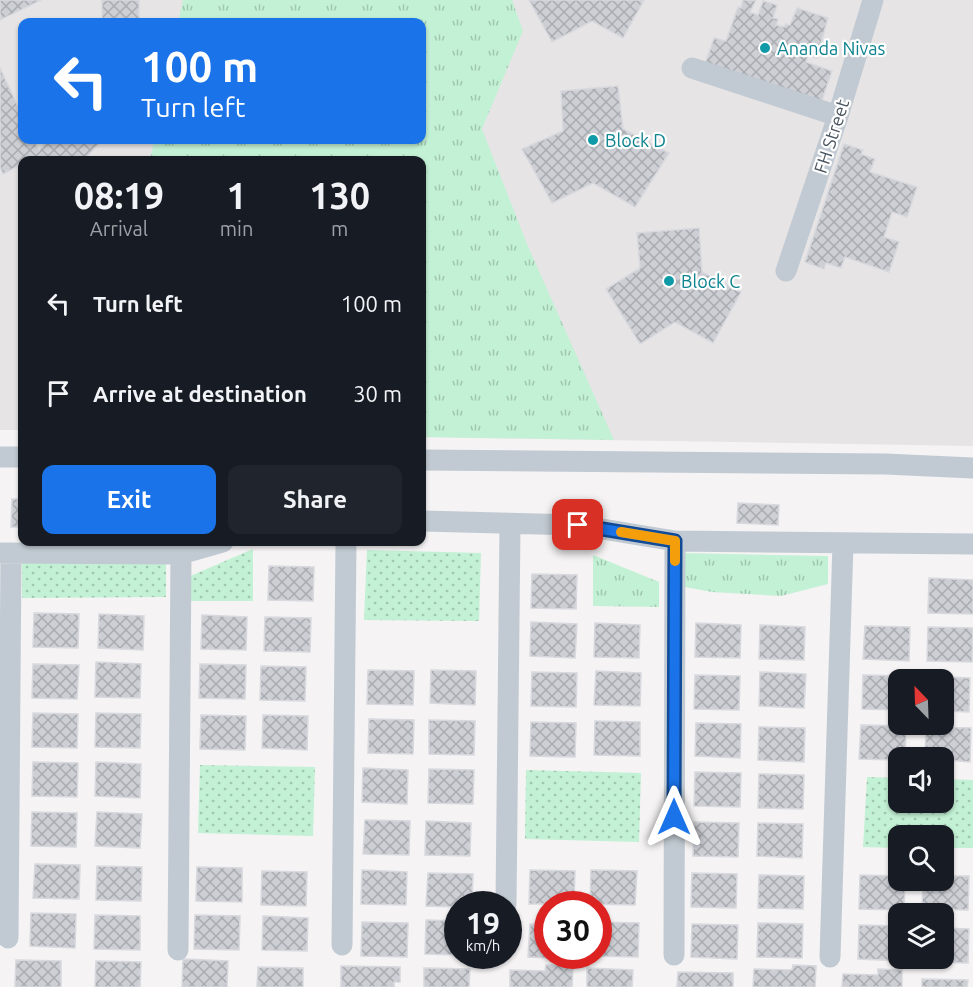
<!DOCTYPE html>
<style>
body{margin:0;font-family:Ubuntu,sans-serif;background:#20242c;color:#f1f3f6;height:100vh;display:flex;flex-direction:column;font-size:22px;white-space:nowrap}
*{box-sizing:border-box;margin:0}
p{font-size:20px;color:#9ea1a6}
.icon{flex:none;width:33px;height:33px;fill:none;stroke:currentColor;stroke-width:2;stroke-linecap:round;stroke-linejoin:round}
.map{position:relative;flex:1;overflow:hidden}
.sheet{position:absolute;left:18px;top:156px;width:408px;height:390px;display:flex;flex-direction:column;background:#171b24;border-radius:12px;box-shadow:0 2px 4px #0004}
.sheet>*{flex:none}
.top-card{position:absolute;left:18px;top:18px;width:408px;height:126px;border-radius:12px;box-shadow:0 2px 4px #0004;background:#1a73e8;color:#fff;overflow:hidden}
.needle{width:39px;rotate:337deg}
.fabs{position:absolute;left:888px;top:669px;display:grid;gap:12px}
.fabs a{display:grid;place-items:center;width:66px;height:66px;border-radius:12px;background:#171b24;box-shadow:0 2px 4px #0004;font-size:30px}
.speed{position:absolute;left:444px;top:891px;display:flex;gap:12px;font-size:30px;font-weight:700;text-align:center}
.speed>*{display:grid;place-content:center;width:78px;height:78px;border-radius:50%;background:#171b24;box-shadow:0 2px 4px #0004;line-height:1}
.speed small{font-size:15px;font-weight:400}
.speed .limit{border:9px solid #d22;background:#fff;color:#111}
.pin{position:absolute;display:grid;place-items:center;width:51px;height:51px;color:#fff;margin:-26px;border-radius:12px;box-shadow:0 3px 9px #0006}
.me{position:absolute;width:66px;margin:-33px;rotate:0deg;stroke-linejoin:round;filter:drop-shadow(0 0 4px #0008)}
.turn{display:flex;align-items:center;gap:21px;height:126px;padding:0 24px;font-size:27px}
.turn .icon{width:78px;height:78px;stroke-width:2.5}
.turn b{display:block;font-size:42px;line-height:51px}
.eta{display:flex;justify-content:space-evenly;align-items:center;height:102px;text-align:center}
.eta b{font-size:36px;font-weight:700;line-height:42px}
.button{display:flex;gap:12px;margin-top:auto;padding:12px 24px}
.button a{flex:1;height:69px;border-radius:12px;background:#1a73e8;color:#fff;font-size:24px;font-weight:700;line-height:69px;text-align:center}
.button a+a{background:#20242c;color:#f1f3f6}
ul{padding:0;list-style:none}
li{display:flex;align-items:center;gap:18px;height:90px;padding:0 24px}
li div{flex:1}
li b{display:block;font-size:22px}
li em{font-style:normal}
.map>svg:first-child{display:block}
.education{fill:#e6e4e5;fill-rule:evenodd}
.grass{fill:url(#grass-tufts)}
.park{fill:url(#park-dots)}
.building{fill:url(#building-cross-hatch);stroke:#d7d9de;stroke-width:1.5}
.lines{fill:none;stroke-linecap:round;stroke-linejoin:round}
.minor{stroke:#c1cad2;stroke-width:21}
.route-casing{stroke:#114b97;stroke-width:15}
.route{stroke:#1a73e8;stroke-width:10}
.slow{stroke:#f59e0b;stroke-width:10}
.culture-dot{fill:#0f9aa8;stroke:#fff;stroke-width:2}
.labels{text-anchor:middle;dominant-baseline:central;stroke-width:4.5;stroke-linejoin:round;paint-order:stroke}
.culture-label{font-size:18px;fill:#0d838f;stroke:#fff;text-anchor:start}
.street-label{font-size:18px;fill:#4a5661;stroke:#fff}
</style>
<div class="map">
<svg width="973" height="987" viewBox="0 0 973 987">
<defs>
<pattern id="grass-tufts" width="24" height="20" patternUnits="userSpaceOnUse" patternTransform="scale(1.5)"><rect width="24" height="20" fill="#c3f1d5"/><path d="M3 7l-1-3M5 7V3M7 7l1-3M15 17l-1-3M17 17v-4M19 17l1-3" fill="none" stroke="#a0c6b0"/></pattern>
<pattern id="park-dots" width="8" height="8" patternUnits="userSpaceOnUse" patternTransform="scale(1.5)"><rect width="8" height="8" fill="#c3f1d5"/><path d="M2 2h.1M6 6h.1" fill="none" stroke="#a0c6b0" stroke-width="1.8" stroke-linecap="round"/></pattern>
<pattern id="building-cross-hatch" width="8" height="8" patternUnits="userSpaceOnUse" patternTransform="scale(1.5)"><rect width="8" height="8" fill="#cdcfd5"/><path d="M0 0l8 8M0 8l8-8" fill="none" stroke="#a8abb0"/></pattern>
</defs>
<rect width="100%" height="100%" fill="#f5f3f3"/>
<path class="education" d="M0 0H973V446L422 437V160H22V430H0ZM22 22H422V140H22Z"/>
<path class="grass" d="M183 0H512L523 31 482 129 527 244 614 440 422 437V160H150L154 140H422V22H178Z
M682 553 828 556V584L781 596 712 592 685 587Z
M593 555 659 582V607L593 606Z"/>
<path class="park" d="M253 549V601H185L188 577Z
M367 550 481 553 479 621 364 620Z
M166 562V597L22 598V563Z
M200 765 315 767 313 836 198 833Z
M526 770 641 773 639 842 525 839Z
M867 777 898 778V802H944V779L973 780V848H944V836H898V848L863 847Z"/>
<path class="building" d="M0 0H41L0 20Z
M102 0H139V22H102Z
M529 0H644L623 38 592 21 552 42Z
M743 0H756L750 12 758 15 763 1 777 5 773 18 778 19 776 25 784 27 786 24 790 25 797 8 828 18 817 58 808 55 806 62 832 71 820 106 704 67 714 38 726 41 738 7 741 8Z
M0 68 22 115V140H34L39 150 48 140H102L84 160H22V164L3 174 0 167Z
M618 86 623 129 669 153 635 207 593 183 552 203 522 149 563 131 561 91Z
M844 144 863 150 861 154 875 159 870 172 917 187 907 217 892 212 884 237 899 242 889 272 845 257 841 268 826 263 824 269 805 262Z
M699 228 702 272 741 292 713 343 675 322 640 344 606 289 640 268 637 233Z
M12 499H22V527H11Z
M738 503 779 505 778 525 737 523Z
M269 566 314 567 313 601 268 600Z
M532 574 577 575 576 609 531 608Z
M929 578 973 580V614L928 613Z
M34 613 79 614 78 648 33 647Z
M99 614 144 616 143 650 98 648Z
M202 615 247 617 246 650 201 649Z
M265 617 311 618 310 652 264 651Z
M531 622 577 624 575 658 530 656Z
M595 623 640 625 639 658 594 657Z
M696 623 741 625 740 658 695 657Z
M760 625 805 627 804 660 759 659Z
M865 626 910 627 909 661 863 659Z
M928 627 973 628 972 662 927 661Z
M96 662 141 664 140 698 95 697Z
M33 664 79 665 77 699 32 698Z
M200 664 246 665 245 699 199 698Z
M261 666 306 667 305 701 260 700Z
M368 670 414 671 413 705 367 704Z
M431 670 476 671 475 705 430 703Z
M596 671 641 673 640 706 594 705Z
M532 672 577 673 576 707 531 706Z
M760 672 806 674 804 708 759 706Z
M695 675 740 676 739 710 694 709Z
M863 675 908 676V680H898V710L862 709Z
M925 676 970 678 969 712 944 711V680H925Z
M33 713 78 714 77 748 32 747Z
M96 713 141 714 140 748 95 747Z
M201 715 246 716 245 750 200 749Z
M263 715 308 716 307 750 262 748Z
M369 719 414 720 413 754 368 753Z
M429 720 475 721 474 755 429 754Z
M595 721 640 722V756L594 755Z
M531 722 576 723 575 757 530 756Z
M696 723 741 724 740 758 695 756Z
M861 725 906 726 905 758H898V760L859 759Z
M759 727 805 728 804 762 758 760Z
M926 727 971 728 970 762 925 758Z
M33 762 78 763 77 797 32 796Z
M96 762 141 764 140 798 95 796Z
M363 768 408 770 407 804 362 802Z
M429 769 474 770 473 804 428 803Z
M695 772 741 773 740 807 694 806Z
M759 774 804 775 803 809 758 808Z
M32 812 77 813 76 847 31 846Z
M97 812 142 814 140 848 95 846Z
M365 820 410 821 409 855 363 854Z
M426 821 471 823 470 856 425 855Z
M694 822 739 823 738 857 693 856Z
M758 823 803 824 802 858 757 856Z
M35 864 80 865 79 899 33 898Z
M97 866 142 867 141 901 96 900Z
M197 867 242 868V902L196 901Z
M362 870 407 872 406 905 361 904Z
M530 870 575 871 574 904H529Z
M591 870 637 871 635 905 590 904Z
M262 871 307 872 306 906 261 905Z
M428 873 473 874 472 904H458V907L426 906Z
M692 873 737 874 736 908 691 907Z
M759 875 804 876 803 909 758 908Z
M860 875 898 876V880H905L904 910 859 909Z
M944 876H969L968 910 922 909 923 880H944Z
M31 913 76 914 75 948 30 946Z
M95 915 140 916V950L94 949Z
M195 915 240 916 239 950 194 949Z
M263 916 308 918 307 951 262 950Z
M426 920 458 921V955L425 954Z
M362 922 408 923 407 957 361 956Z
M598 922 639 923 638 957 593 956H598Z
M758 923 803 924 802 958 757 957Z
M530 924H548V956H574L573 959 528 957Z
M692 924 738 925 737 959 691 957Z
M859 925 898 926V958L904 961 858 959Z
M944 928 969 929 968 963 923 962V958H944Z
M183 959 228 961 227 987H182Z
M16 960 61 961V987H15Z
M96 961 141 962 140 987H95Z
M546 965H573L572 987H510V970L545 971Z
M793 965 816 966 815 987H753L754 969 792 970Z
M341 966 400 967V982H394V987H341Z
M258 967 303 968V987H257Z
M424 968 470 969 469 987H424Z
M587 968 633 970 632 987H587Z
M878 969 902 970V987H842L843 974 878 975Z
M678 972 733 973V987H677Z
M922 979 968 980 967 987H922Z"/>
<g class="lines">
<path class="minor" d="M692 68 838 116
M786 271 838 116 873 0
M0 457H22
M422 460 885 464 973 468
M422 521 578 525 675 541 973 544
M0 553 181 554 223 542
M506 904 510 525
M8 938 11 554
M342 945 346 542
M178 950 181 554
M674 955 675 541
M830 957 843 543"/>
</g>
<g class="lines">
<g class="route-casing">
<path id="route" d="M578 525 675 541 674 817"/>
</g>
<use href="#route" class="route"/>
<path class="slow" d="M621 532 675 541V561"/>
</g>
<g class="culture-dot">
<circle cx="765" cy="48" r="6"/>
<circle cx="593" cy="140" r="6"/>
<circle cx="669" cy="281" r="6"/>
</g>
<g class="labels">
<g class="culture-label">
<text x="777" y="48">Ananda Nivas</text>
<text x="605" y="140">Block D</text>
<text x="681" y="281">Block C</text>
</g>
<g class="street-label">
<text transform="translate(831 136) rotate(-72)">FH Street</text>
</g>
</g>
</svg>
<div class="fabs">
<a><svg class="needle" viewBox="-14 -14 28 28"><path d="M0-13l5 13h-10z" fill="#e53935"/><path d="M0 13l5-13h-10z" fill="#9ea1a6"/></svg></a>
<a><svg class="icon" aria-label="sound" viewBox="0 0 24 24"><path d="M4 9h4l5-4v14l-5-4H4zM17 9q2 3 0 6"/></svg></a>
<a><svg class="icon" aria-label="search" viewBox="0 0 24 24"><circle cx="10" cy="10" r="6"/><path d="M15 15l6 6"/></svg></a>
<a><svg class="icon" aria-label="layers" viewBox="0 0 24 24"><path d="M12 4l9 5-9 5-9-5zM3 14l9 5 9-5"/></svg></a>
</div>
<div class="speed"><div>19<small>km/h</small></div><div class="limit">30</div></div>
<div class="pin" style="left:578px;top:525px;background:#d93025"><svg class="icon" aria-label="arrive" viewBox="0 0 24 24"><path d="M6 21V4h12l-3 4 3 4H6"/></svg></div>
<svg class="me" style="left:674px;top:817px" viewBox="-20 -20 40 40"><path d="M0-17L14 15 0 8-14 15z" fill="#1a73e8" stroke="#fff" stroke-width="4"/></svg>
<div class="top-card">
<div class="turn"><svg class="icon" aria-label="left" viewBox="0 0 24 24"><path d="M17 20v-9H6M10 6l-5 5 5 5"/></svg><div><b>100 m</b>Turn left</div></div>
</div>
<section class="sheet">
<div class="eta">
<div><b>08:19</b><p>Arrival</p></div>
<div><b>1</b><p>min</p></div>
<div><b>130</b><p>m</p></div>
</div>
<ul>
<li><svg class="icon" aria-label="left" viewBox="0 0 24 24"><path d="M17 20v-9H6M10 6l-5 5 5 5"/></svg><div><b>Turn left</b></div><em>100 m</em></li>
<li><svg class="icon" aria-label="arrive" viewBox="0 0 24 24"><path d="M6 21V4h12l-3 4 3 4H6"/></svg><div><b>Arrive at destination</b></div><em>30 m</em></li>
</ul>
<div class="button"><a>Exit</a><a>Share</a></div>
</section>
</div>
